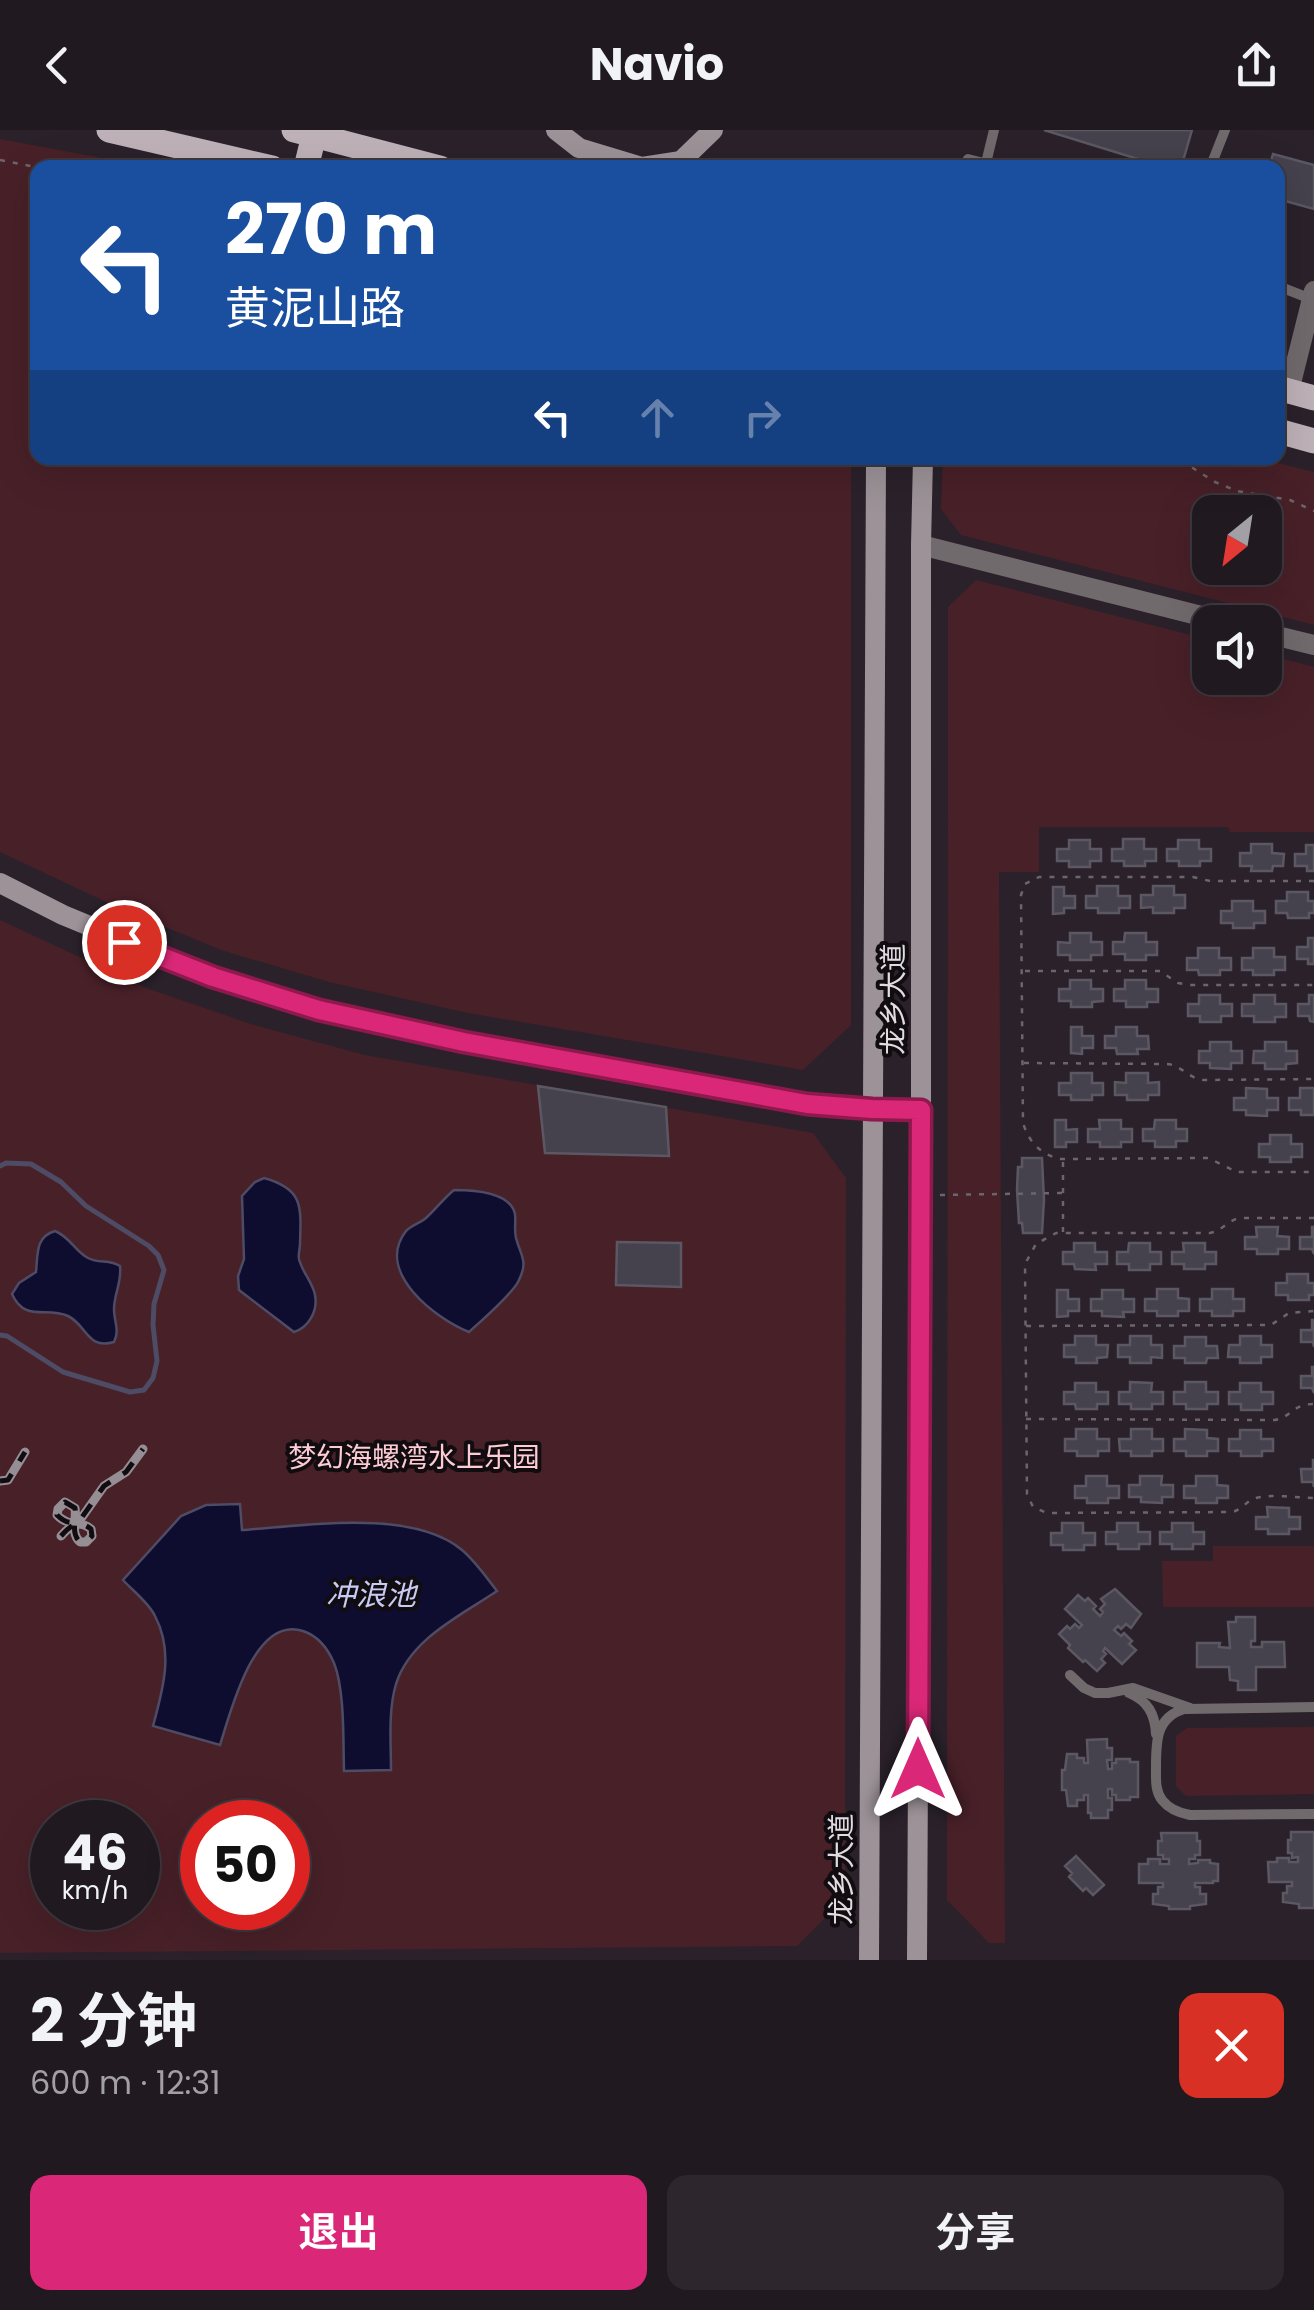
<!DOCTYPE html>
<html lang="zh">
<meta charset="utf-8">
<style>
body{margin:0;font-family:Poppins,"Noto Sans SC",sans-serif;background:#2d262d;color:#f1f3f6;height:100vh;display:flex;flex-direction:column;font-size:38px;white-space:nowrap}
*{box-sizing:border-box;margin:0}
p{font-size:32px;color:#a2a0a5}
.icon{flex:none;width:55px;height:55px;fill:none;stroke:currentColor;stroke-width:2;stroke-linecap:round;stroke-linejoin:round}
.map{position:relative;height:1830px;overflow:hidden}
.sheet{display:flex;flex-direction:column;background:#201920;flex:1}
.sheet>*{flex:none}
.guide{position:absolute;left:30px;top:30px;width:1255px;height:305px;border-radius:20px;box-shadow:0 10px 40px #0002,0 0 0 2px #3d383e;background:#1a4fa0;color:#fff;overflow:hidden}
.needle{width:65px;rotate:210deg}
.buttons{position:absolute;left:1192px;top:365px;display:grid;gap:20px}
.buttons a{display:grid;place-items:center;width:90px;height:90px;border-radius:20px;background:#201920;box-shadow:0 10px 40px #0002,0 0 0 2px #3d383e;font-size:50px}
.speed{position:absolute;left:30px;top:1670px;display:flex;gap:20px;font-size:50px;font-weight:700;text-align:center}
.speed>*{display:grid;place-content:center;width:130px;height:130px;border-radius:50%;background:#201920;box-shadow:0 10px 40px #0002,0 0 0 2px #3d383e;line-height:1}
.speed small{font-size:25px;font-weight:400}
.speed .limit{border:15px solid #d22;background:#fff;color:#111}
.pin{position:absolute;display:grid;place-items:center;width:85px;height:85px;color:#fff;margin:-42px;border:5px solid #fff;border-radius:50%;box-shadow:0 2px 10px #0007}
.me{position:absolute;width:110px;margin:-55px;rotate:0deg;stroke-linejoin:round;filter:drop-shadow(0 0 8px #0008)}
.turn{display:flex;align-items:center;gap:35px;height:210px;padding:0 30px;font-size:45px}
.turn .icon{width:130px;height:130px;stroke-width:2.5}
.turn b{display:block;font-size:70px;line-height:85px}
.lanes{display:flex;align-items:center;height:95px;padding:0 30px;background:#0003;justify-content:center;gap:50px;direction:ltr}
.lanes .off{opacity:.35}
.round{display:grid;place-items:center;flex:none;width:105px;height:105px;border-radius:20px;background:#2d262d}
.head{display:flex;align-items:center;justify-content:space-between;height:170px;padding:0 30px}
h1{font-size:60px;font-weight:700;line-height:75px}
.button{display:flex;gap:20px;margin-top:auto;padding:20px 30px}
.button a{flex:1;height:115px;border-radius:20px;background:#db2777;color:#fff;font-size:40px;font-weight:700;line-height:115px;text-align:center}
.button a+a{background:#2d262d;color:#f1f3f6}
header{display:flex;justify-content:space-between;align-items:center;height:130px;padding:0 30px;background:#201920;font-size:45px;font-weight:700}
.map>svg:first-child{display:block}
.green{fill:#482028;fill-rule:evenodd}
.water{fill:#0f0d2f;stroke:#4e4b65;stroke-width:2.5}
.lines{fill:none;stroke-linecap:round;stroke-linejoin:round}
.stream{stroke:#4e4b65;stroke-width:5}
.building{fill:#45414d;stroke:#5b5763;stroke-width:2.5}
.path{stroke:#6d656d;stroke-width:2.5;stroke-dasharray:5 8;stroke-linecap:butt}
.lane{stroke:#716a6d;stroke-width:10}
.street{stroke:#716a6d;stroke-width:20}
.secondary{stroke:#9c9297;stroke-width:20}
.primary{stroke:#beb1b7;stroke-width:25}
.rail-casing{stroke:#958e95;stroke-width:9}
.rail{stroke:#100c10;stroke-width:5;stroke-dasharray:15;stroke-linecap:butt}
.route-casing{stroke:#8e194d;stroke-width:25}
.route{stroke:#db2777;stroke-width:18}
.labels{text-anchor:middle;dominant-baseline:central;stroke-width:8;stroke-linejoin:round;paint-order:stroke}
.street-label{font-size:28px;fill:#e2dce2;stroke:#100c10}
.park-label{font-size:28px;fill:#fdcbd3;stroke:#100c10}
.water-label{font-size:30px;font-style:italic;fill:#c7cbf4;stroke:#100c10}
</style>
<header><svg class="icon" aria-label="back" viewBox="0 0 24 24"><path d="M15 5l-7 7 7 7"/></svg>Navio<svg class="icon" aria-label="share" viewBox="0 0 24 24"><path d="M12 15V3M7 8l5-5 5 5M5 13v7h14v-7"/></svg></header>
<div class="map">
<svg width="1314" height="1830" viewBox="0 0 1314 1830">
<rect width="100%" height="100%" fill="#2a212a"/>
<path class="green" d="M0 9 151 37 38 38V328H851V895L803 940 468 883 329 852 224 821 121 779 0 722Z
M943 328H1258L1314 342V495L961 405 941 379ZM1265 382V438H1210V382Z
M976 450 1210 510V548H1265V524L1314 537V702H1230L1228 697H1039V742H999L1005 1813H989L947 1770 948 477Z
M0 790 146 858 254 895 365 925 813 1003 846 1048 845 1768 797 1816 0 1823ZM52 1692H138V1778H52ZM202 1692H288V1778H202Z
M1213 1416H1314V1477H1163L1162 1431H1213Z
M1314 1597V1664L1186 1666 1176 1656V1606L1187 1598Z"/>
<path class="water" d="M264 1048C304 1059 301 1077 300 1114 300 1119 298 1124 299 1129 302 1142 313 1153 315 1165 318 1181 309 1197 294 1202L239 1160 238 1146 244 1129 242 1066 255 1052Z
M454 1060C473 1060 510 1062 515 1084 516 1092 514 1100 516 1108 521 1127 529 1131 518 1152 511 1165 481 1191 469 1202 436 1189 374 1142 406 1101 410 1096 420 1093 426 1088 436 1079 444 1068 454 1060Z
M55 1101C70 1107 75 1121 88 1128 99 1134 109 1129 120 1136 122 1152 114 1164 114 1179 114 1192 120 1200 114 1212 87 1220 87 1195 68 1186 47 1176 25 1193 12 1164L19 1153 36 1142C38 1124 35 1107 55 1101Z
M240 1374 242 1400C303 1396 412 1378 462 1420 476 1432 486 1447 497 1461 460 1486 410 1509 396 1554 388 1581 391 1612 391 1640L344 1641C343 1611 345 1561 334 1533 328 1519 318 1506 303 1501 254 1485 231 1581 220 1615L153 1596C163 1559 174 1522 155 1486 149 1473 133 1461 123 1450L181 1386 206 1375Z"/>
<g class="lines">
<path class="stream" d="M0 1036 6 1033 31 1034 61 1052 86 1076 149 1116 158 1125 164 1140 154 1174 153 1195 157 1231 153 1248 144 1260 130 1262 63 1242 7 1206 0 1205"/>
</g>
<path class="building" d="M1192 0 1181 38H1167L1044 0Z
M1273 24 1314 35V79L1278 69V38H1269Z
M1123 709H1144V719H1156V731H1145V736H1124V731H1112V719H1123Z
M1069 710H1090V719H1101V731H1090V737H1069V731H1057V719H1069Z
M1178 710H1199V719H1211V731H1200V736H1179V731H1167V719H1178Z
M1251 714H1272V723L1284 724 1283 736H1273L1272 741H1251L1252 736H1240V723H1251Z
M1306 715H1314V741H1307V736H1295V724H1306Z
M1097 756H1118V766H1130V778H1119V783H1098V778H1086V766H1097Z
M1153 756H1174V765H1185V778H1174V783H1153V777L1141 778V765H1153Z
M1053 757H1064V766H1075V778H1064V783L1053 784Z
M1287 762H1308V771H1314V783H1309V788H1288L1287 783H1276V771H1287Z
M1232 771H1253V781H1265V793H1254V798H1233V793H1221V781H1232Z
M1070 803H1091V812H1102V825H1091V830H1070V825H1058V812L1070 813Z
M1125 803H1146V812H1157V825H1146V830H1125V824H1113V812H1124Z
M1308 808H1314V834H1308V829H1297V817H1308Z
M1198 818H1219V828H1231V840H1220V845H1199L1198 840H1187V828H1198Z
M1253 818H1274V827H1285V840H1274V845H1253V840H1242V828H1253Z
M1070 850H1091V859H1103V871L1092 872V877H1071V871H1059V859H1070Z
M1125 850H1146V859H1158V872H1147V877H1126V871H1114V859H1125Z
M1199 865H1220V874H1232V886H1221V892H1200V886H1188V874H1199Z
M1254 865H1275V874H1286V887H1275V892H1254V886H1242V874H1254Z
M1309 865H1314V892L1310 891 1309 886H1298V874H1309Z
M1071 897H1082V906H1093V918H1082V924L1071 923Z
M1116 897H1137V906H1148L1149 919H1137L1138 924H1117L1116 918H1105V906H1116Z
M1210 912H1231V921H1242V933H1231V939L1210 938V933H1199V921H1210Z
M1265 912H1286V921H1297V933L1286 934V939H1265V933H1253L1254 921H1265Z
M1071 943H1092V953H1103V965H1092V970H1071V965H1059V953H1071Z
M1126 943H1148V953L1159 952V965H1148V970H1127V965H1115V952L1126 953Z
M538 956 666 977 669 1026 545 1023Z
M1246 958 1267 959V968H1278V980H1267V986L1246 985V980H1234V968H1246Z
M1300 958H1314V985H1301V980H1289V968H1300Z
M1055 990H1066V1000L1077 999V1012H1066V1017H1055Z
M1099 990H1121V999H1132V1012H1121V1017H1100V1012H1088V999H1100Z
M1155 990H1176V999H1187V1011H1176V1017H1155V1011H1143V999H1154Z
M1270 1005H1291V1014H1302V1027H1291V1032H1270V1027H1259V1014H1270Z
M1022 1028H1042L1044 1070 1042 1103H1023L1022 1093H1019L1017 1060 1018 1037H1022Z
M1256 1097H1278L1277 1106 1289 1107V1119H1278V1124H1257V1119H1245V1107H1257Z
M1312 1097H1314V1124L1312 1119H1300V1107H1312Z
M617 1112 681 1113V1157L616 1155Z
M1074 1113H1095V1122H1107V1134H1095L1096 1140 1075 1139 1074 1134H1063V1122H1074Z
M1129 1113H1150V1122H1161V1134H1150V1140H1129V1134H1117V1122H1128Z
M1183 1113H1205V1122H1216V1134H1205V1139H1184V1134H1172V1122H1184Z
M1287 1144H1308V1153H1314V1165H1309V1170H1288V1165H1276V1153H1287Z
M1157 1159H1178V1168L1189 1169V1181H1178V1186H1157V1181H1145V1169H1157Z
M1212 1159H1233V1169H1244V1181H1233V1186H1212V1181H1200V1169H1212Z
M1057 1160H1068V1169H1079V1181H1068V1186L1057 1187Z
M1102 1160H1123V1169H1134V1182H1123L1124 1187 1102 1186V1181H1091V1169H1102Z
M1312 1190H1314V1217L1313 1212H1301V1200H1312Z
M1075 1206H1096V1215H1108L1107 1227 1097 1228V1233H1076V1227H1064V1215H1075Z
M1130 1206H1151V1215H1162V1228L1151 1227V1233H1130V1227H1118V1215H1130Z
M1240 1206H1261V1215H1272V1227H1261V1233H1240V1227H1228L1229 1215H1240Z
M1185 1207H1206V1216H1217L1218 1228H1207L1206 1233H1185V1228H1174V1216H1185Z
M1312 1237H1314V1263L1312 1258H1301V1246H1312Z
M1130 1252 1152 1253 1151 1262H1163V1274H1152V1279H1131V1274H1119V1262H1130Z
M1185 1252H1206V1262H1218V1274H1207V1279H1186V1274H1174V1262H1185Z
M1075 1253H1096V1262H1108V1274H1097V1279H1076L1075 1274H1064V1262H1075Z
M1240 1253H1261V1262H1273V1274H1262V1280H1241V1274H1229V1262H1240Z
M1076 1299H1097V1309H1109V1321H1098V1326H1077V1321H1065V1309H1076Z
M1131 1299H1152V1309H1163V1321H1152V1326H1131V1321H1120L1119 1309H1131Z
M1185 1299 1207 1300V1308L1218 1309V1321H1207V1326H1186V1321H1174V1309H1185Z
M1240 1300H1261V1309H1273V1321H1262V1326H1241V1321H1229V1309H1240Z
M1313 1330H1314V1357L1313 1352H1302L1301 1339H1313Z
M1086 1346H1107V1356H1119V1368H1108V1373H1087V1368H1075V1356H1086Z
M1140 1346H1162L1161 1355H1173V1367H1162V1373L1141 1372V1367H1129V1355H1140Z
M1196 1346H1217V1355L1228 1356V1368H1217V1373H1196V1368H1184V1356H1196Z
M1267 1377 1289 1378V1387H1300V1399H1289V1404H1268V1399H1256V1387H1268Z
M1062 1393H1083V1403H1095V1415H1084V1420H1063V1415H1051V1403H1062Z
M1117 1393H1138V1402H1150V1414H1139V1419H1118V1414H1106V1402H1117Z
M1172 1393H1193V1402H1204V1414H1193V1419H1172V1414H1160V1402H1172Z
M1115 1459 1141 1484 1131 1498 1126 1494 1121 1499 1118 1496 1114 1500 1121 1506 1124 1503 1132 1511 1129 1514 1136 1520 1122 1534 1105 1518 1103 1521 1106 1524 1101 1529 1105 1533 1097 1541 1085 1530 1083 1532 1068 1518 1070 1515 1059 1504 1067 1496 1070 1499 1075 1494 1079 1498 1082 1495 1065 1479 1078 1465 1085 1471 1088 1468 1096 1476 1093 1479 1100 1486 1103 1482 1100 1479 1105 1474 1101 1469Z
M1236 1487H1255V1511H1251V1517H1262V1512H1284L1285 1537H1256V1560H1238V1551L1230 1550 1229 1537H1197V1513H1220L1219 1517 1230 1518 1228 1492H1236Z
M1107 1609V1618H1112V1630H1107L1108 1639H1112V1633H1116V1629H1130V1632H1138V1667H1130V1670H1116V1665H1112V1659H1108V1668H1112V1680H1108V1688H1091V1683H1088V1665H1084V1670H1077V1676H1068L1066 1660H1062V1640H1065L1067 1624H1077V1628H1084V1633H1088L1087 1610Z
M1291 1702H1314V1778H1299V1774L1283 1772V1763H1287V1756H1292V1752H1269L1268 1732H1277V1728H1289V1732H1298V1727L1292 1728V1723H1288V1710H1291Z
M1161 1703H1197V1711H1200V1725H1195V1729H1189V1734L1198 1733V1730H1210V1733L1218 1734V1751H1213V1753H1195V1757H1200V1764H1206V1774L1190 1776V1779H1169V1776L1153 1774V1764H1158V1757H1163V1753H1139V1734H1148V1729H1160V1734H1169V1729H1163V1725H1158V1711H1162Z
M1076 1726 1104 1755 1093 1765 1086 1758 1083 1761 1069 1747 1072 1743 1065 1736Z"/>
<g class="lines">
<path class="path" d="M0 30 41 38
M1126 328H1141
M1168 328 1188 335 1215 352 1237 361 1290 370 1314 381
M1314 751H1210L1193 747H1039L1025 754 1021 765 1023 993C1029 1012 1040 1024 1060 1029L1208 1028 1237 1042H1314
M1025 841H1160L1178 853 1190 855H1314
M1024 933 1167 934C1181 935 1188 948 1203 950L1314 949
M940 1065 1063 1063
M1314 1088H1240C1228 1090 1222 1101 1210 1103H1056L1036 1114 1025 1134 1027 1364 1033 1377 1047 1383 1232 1382C1241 1380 1245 1373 1253 1369 1267 1363 1298 1368 1314 1368
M1063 1102V1030
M1026 1196 1271 1195 1289 1183 1314 1181
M1026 1289 1275 1290C1292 1287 1292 1274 1314 1274"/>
<path class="lane" d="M986 33 994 0
M963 38 968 29 1003 38
M1210 38 1225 0
M1278 156 1311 169
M1070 1545 1084 1558 1095 1563H1108L1133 1558 1190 1578
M1129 1563C1148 1571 1155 1584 1156 1604
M1314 1577 1184 1579C1155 1588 1156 1613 1156 1639 1156 1649 1155 1661 1162 1670 1169 1679 1179 1683 1190 1685L1314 1684"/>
<path class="street" d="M1289 261 1314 161
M921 415 1225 492
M1265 503 1314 515"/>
<path class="secondary" d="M556 0 579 18 642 37 681 31 713 0
M0 753 63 785 213 847 319 880 465 912 807 975 872 979H921
M869 1830 876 328
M917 1830 921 1065V415L923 328"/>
<path class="primary" d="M109 0 272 38
M294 0 440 38
M306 38 314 5
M1278 258 1314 268
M1278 301 1314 311"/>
<g class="rail-casing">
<path id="rail" d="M0 1351 8 1350 25 1322
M61 1406C71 1395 78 1389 91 1399L92 1406 86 1412H80C70 1403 77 1390 75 1378L65 1372 58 1379 57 1385C64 1392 71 1395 80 1390L104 1356 126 1342 143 1319"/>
</g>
<use href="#rail" class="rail"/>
</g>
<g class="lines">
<g class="route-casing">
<path id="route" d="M124 812 213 847 319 880 464 912 807 974 872 979 921 980 918 1639"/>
</g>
<use href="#route" class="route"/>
</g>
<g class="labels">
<g class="street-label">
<text transform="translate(893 869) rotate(-90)">龙乡大道</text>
<text transform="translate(841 1739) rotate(-90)">龙乡大道</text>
</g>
<g class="park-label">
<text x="414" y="1327">梦幻海螺湾水上乐园</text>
</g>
<g class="water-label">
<text x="371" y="1464">冲浪池</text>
</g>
</g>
</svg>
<div class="buttons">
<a><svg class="needle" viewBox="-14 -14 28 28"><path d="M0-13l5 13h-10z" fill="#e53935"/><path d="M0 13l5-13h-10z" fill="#a2a0a5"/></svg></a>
<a><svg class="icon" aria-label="sound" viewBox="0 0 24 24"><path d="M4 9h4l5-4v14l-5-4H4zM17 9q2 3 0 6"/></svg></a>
</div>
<div class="speed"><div>46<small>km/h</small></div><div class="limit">50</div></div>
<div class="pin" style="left:124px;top:812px;background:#d93025"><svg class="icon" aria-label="arrive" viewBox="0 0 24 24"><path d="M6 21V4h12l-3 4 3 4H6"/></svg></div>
<svg class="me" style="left:918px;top:1639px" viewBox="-20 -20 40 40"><path d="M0-17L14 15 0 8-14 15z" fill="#db2777" stroke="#fff" stroke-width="4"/></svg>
<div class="guide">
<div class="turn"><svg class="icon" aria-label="left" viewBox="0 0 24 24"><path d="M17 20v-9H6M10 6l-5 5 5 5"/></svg><div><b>270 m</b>黄泥山路</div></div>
<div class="lanes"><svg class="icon" aria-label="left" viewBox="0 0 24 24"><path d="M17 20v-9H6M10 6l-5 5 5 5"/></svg><svg class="icon off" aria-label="ahead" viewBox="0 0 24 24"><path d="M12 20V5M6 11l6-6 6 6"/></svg><svg class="icon off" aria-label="right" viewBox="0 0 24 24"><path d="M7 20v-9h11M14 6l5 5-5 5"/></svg></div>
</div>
</div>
<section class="sheet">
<div class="head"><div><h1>2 分钟</h1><p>600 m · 12:31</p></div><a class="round" style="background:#d93025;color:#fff"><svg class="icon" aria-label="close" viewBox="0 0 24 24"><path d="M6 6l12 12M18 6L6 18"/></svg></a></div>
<div class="button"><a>退出</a><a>分享</a></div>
</section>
